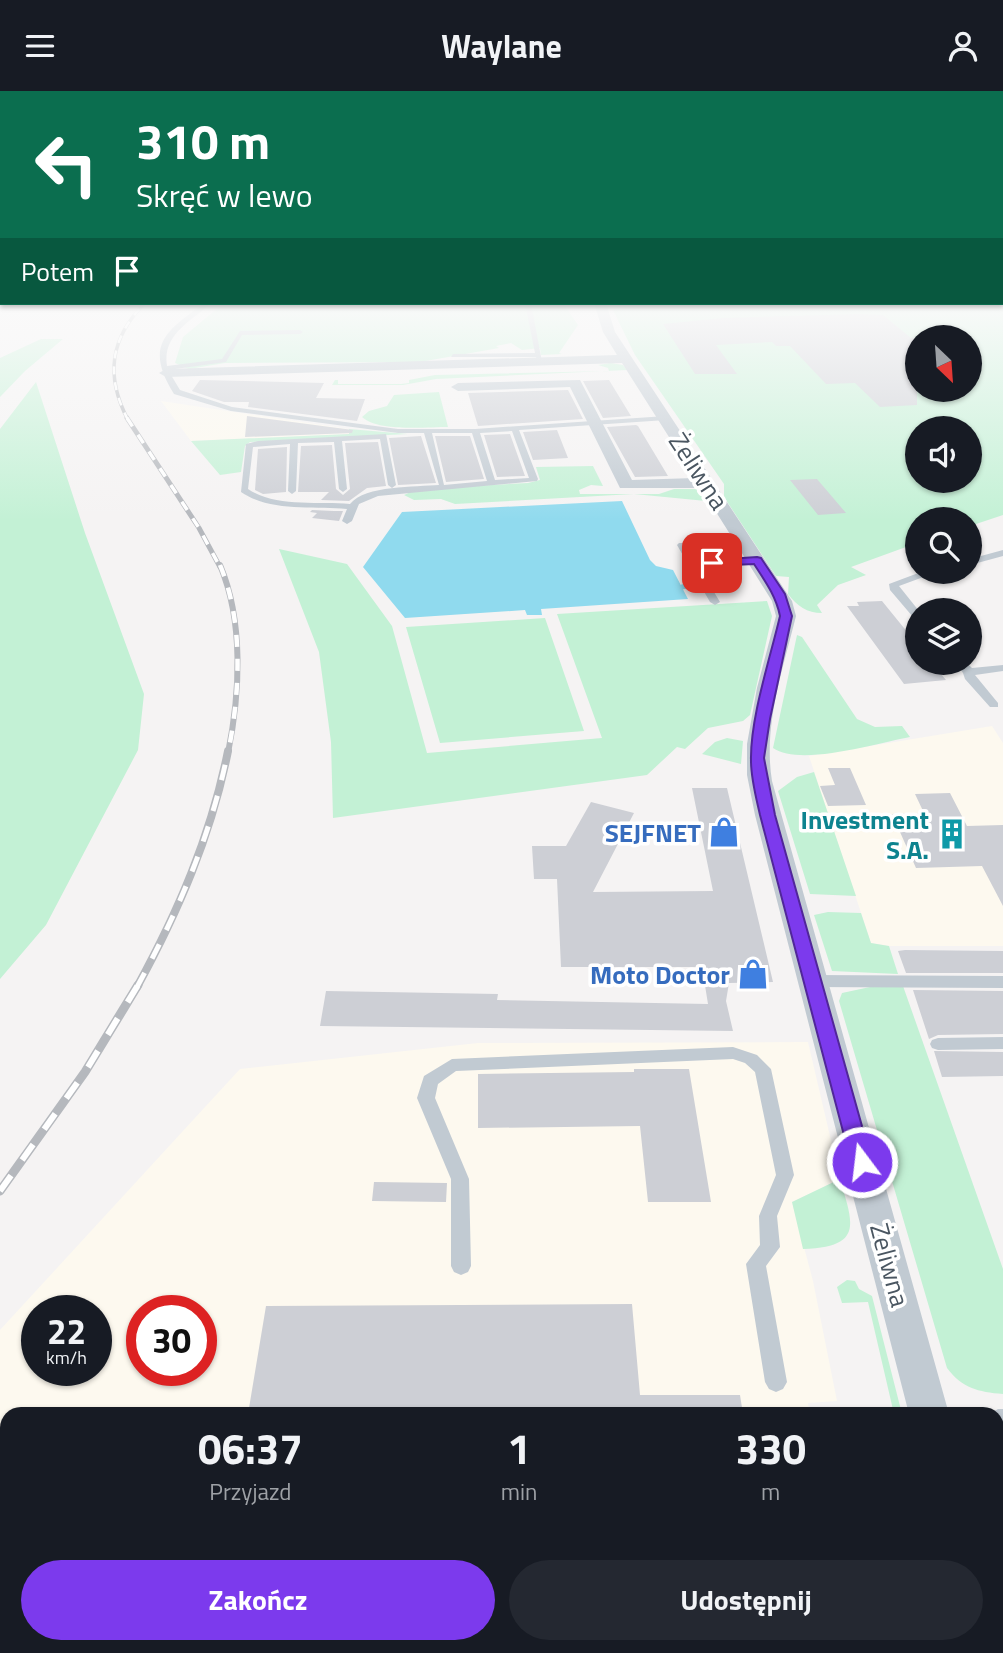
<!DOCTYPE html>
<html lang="pl">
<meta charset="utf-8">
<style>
body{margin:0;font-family:"Titillium Web",sans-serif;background:#242831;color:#f1f3f6;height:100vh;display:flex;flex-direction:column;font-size:26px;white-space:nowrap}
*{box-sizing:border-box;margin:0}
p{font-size:23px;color:#9ea1a6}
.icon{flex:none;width:38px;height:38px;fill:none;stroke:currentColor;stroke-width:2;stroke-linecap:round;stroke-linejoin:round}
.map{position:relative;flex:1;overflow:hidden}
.drawer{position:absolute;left:0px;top:1316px;width:1004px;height:247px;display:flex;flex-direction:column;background:#171b24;border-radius:21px 21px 0 0;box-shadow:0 2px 5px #0004}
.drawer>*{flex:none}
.top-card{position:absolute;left:0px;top:0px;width:1004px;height:214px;box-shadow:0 2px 5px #0004;background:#0b6e4f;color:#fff;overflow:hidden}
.needle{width:46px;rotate:155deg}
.controls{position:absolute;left:905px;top:234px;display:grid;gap:14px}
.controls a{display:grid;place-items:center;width:77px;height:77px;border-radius:50%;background:#171b24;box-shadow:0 2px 5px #0004;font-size:35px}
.speed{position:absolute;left:21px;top:1204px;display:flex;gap:14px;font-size:35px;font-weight:700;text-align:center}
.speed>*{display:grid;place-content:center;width:91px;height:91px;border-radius:50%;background:#171b24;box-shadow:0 2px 5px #0004;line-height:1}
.speed small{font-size:18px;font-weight:400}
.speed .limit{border:10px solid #d22;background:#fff;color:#111}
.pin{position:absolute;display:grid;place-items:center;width:60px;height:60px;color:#fff;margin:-30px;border-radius:14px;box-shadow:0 4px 10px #0006}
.me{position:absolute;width:77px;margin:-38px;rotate:345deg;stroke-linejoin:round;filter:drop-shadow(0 0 5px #0008)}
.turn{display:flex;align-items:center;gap:24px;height:147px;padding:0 21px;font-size:32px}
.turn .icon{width:91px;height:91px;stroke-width:2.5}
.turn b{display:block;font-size:49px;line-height:60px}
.then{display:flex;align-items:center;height:66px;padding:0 21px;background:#0003;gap:14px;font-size:26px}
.eta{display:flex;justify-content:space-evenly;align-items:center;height:119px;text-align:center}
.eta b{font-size:42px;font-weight:700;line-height:49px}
.primary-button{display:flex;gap:14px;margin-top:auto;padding:14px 21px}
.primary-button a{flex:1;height:80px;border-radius:42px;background:#7c3aed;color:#fff;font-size:28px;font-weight:700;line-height:80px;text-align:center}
.primary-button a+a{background:#242831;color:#f1f3f6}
header{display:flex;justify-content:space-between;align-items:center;height:91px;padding:0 21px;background:#171b24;font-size:32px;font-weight:700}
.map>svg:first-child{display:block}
.commercial{fill:#fdf9ef;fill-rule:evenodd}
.green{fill:#c3f1d5;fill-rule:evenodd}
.water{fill:#90daee}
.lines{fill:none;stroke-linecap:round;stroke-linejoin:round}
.stream{stroke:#90daee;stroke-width:5}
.building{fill:#cdcfd5}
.lane{fill:#c1cad2;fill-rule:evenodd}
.street{fill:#c1cad2;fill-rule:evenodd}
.rail-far4-casing{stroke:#b5b8bd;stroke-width:3.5}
.rail-far3-casing{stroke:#b5b8bd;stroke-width:5}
.rail-far2-casing{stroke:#b5b8bd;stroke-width:6}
.rail-far1-casing{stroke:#b5b8bd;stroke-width:8}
.rail-casing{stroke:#b5b8bd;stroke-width:9}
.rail-far4{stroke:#fff;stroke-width:2.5;stroke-dasharray:8;stroke-linecap:butt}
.rail-far3{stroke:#fff;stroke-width:3.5;stroke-dasharray:10;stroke-linecap:butt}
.rail-far2{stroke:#fff;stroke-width:4.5;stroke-dasharray:12;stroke-linecap:butt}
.rail-far1{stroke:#fff;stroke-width:5;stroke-dasharray:16;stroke-linecap:butt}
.rail{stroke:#fff;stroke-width:6;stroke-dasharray:19;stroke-linecap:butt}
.route{fill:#7c3aed;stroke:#51269a;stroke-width:2}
.labels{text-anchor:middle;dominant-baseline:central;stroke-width:7;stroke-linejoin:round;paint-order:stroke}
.street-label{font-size:26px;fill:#4a5661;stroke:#fff}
.culture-label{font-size:26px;font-weight:bold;fill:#0d838f;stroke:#fff;text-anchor:end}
.shop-label{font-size:26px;font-weight:bold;fill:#366cbe;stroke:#fff;text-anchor:end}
</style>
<header><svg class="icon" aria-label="menu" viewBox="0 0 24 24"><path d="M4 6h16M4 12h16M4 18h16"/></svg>Waylane<svg class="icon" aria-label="person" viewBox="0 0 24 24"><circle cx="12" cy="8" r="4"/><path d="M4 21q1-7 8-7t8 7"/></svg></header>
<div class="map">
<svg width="1003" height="1562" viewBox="0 0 1003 1562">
<rect width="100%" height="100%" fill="#f5f3f3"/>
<path class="commercial" d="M161 310 349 338 350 343 191 350Z
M992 635 1003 652V855H889L871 852 809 665Z
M808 951 840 1088 792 1111 813 1190 837 1310 808 1312 810 1323H7V1556H855L856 1562H0V1239L240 978 478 952ZM37 1220H96V1279H37ZM142 1220H201V1279H142Z"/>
<path class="green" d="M1003 211V424L970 435V429H917V452L851 476 866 484 838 494 817 514 822 522C807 522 797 515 788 503L789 486 776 485 724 406V393L635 264 613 219 623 217 610 215 609 212ZM917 247H970V299H917ZM917 338H970V390H917Z
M224 212H563L578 234 559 262 562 263 541 264 540 257 522 259 511 252 496 255 499 257 420 271 225 272 189 278 175 272 183 246Z
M41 248H63L25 280 0 306V267Z
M611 272 623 274 627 279 436 288 403 294H332L335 289H338V293H401L409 292V289L435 284 609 280 608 277 598 274Z
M36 291 85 442 144 603 138 659 46 834 0 888V338Z
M439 301 448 336C426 336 378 341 362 326L369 320 387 315 394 304Z
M349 338 408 343 250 351 245 355 241 381 220 384 191 350 349 343Z
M593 375 603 395 591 394 579 399 580 403H659L674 398H703L706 410 634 403 455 413 441 408 414 409 404 404 418 398 528 392 540 389 536 376Z
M279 458 347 473 392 535 427 662 602 647 557 523 767 510 772 525 750 624 743 630 708 637 685 658 677 656 647 684 333 727 331 651 319 561Z
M545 527 584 640 440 652 406 536Z
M797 544 802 546 857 628 875 636 902 635 910 646C877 652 800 676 773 657Z
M727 647 743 650 741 673 702 663 715 651Z
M814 681 856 805 810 803 778 700 797 686Z
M828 821 861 822 871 852 889 855 898 883 832 880 814 824Z
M903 895 1003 1178V1303C978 1301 962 1297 947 1277L839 910 842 902 870 896Z
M840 1088C853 1133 864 1156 803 1158L792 1111Z
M847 1189 855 1190 859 1198 872 1205 902 1323H894L868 1211 842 1212 837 1196Z"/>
<path class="water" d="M622 410 650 469 656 475 673 479 688 508 541 518 542 524H527L525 519 405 527 363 476 402 421Z"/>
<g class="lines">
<path class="stream" d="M682 496 686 495"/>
</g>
<path class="building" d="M859 223 883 224 911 247H917V314L880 316 855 292 826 293 790 255H776L772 251 716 254 737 283H695L663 233 723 227Z
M200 289 324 292 316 307 365 308 357 330 248 316 249 311H224L192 300Z
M609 289 631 325 603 327 583 290Z
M568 299 583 328 478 335 468 302Z
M247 325 353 339 352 342 245 346Z
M636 334 638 335 668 385 635 386 607 336Z
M557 339 568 367 533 369 523 341Z
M510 343 525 385 497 386 484 344Z
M421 345 436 392 398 394 389 347Z
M435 345H470L484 388 446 391Z
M378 351 386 395 367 397 349 410 321 409 329 401H298L301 355 332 354 336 398 343 404 350 398 345 352Z
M287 356 286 401 263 403 255 399 258 358Z
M817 388 846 422 818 424 790 389Z
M312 419 334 420H343L339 430 312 427 317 422 310 421Z
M882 510 917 553V572H932L946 589 904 593 847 515H859L857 511Z
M828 677H850L866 714 828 715 820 695 835 694Z
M692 697H727L773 891 729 892 726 910 733 940 320 935 326 900 498 903 497 909 708 913 702 876H561L557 788H534L532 755H566L591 711 634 722 593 801 713 800Z
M950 702 967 735 1003 734V815L982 775 916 777 892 723 924 722 915 703Z
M905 859 1003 860V882H906L898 860Z
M913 899 1003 900V943L938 944 929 948Z
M934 960 1003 961V985L942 986Z
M634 978H689L711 1111H648L640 1035 478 1037V983L634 981Z
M374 1091 447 1092 446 1111 372 1110Z
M632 1213 640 1304H740L743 1323H248L266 1215Z"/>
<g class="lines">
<path class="lane" d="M13 212H24L0 218V214Z
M205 212 210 213C190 231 162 244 167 275L222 268 240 240 300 239 303 241 300 243 242 244 226 271 168 279 180 299 232 316 398 338H475L666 325 670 327 666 329 519 339 538 388 537 390 378 405 359 413 352 430 347 433 342 430 347 418C313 415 270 421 241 401L246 353 258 350 386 343 396 394 392 397 388 394 380 348 342 350 347 398 343 401 339 398 334 351 298 352 296 400 292 403 288 400 290 353 253 356 248 398C276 417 318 410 350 413 365 394 416 396 439 394L424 342H398L231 320 174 303C144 255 165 240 205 212ZM512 340 529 387 495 389 480 342ZM432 342H472L487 390 444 394Z
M525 212H531L542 271H538L536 266H451L453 263 535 262Z
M679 452H685L696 470 757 466 762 469 757 472 699 476 720 511 715 514 710 511 677 454Z
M1003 459V465L970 474V468Z
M921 481H937L899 495 919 520H917V527L913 526 890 499 889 493Z
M956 572H967L972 577 1003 574V580L975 584 998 612V616H990L965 588 963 582Z
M811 884 1003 885V897L811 896 806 894 803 890 806 886Z
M1003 946V958L938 959 932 957 930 953 932 949 938 947Z
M733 956 757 964 771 978 794 1084 777 1125 780 1156 766 1175 787 1291 783 1298 776 1301 769 1298 765 1291 746 1173 760 1154 759 1125 776 1084 755 981 745 972 733 968 456 980 438 993 435 1007 469 1088 471 1175 468 1181 461 1184 454 1181 451 1175V1088L417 1007 424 985 452 968Z
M998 1318H1003V1340L998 1339V1323H990Z"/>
<path class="street" d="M594 212H606L615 241 792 510 796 525C783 578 763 635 772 690L949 1323H909L755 724 747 684V653L757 597 776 525 772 510 701 397H620L570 296 458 300 451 296 458 292 580 289 632 389 695 387 622 272 166 286 159 282 166 278 617 264 603 241Z
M998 1536 1003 1538V1562H968L967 1556H998Z"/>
<g class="rail-far4-casing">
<path id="rail-far4" d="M128 329C105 285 110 247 145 212"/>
</g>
<g class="rail-far3-casing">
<path id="rail-far3" d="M127 327 199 437 220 476"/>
</g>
<g class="rail-far2-casing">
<path id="rail-far2" d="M220 474C244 531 240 603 228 662"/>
</g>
<g class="rail-far1-casing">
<path id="rail-far1" d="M137 896C178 821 211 745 228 660"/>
</g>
<g class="rail-casing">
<path id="rail" d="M0 1100 85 981 138 894"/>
</g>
<use href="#rail-far4" class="rail-far4"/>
<use href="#rail-far3" class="rail-far3"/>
<use href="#rail-far2" class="rail-far2"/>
<use href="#rail-far1" class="rail-far1"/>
<use href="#rail" class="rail"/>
</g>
<linearGradient id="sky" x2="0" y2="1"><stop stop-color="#85c3ea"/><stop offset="0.49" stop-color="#fafafa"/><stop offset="1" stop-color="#fafafa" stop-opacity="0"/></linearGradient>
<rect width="1003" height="430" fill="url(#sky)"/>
<path class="route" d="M757 466 761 467 785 503 792 525 770 628 764 667 775 724 872 1071 869 1077 862 1079 854 1077 851 1071 760 724C756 706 751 688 751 670 750 627 770 568 780 525 776 505 765 490 754 473L712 475 706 472 712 469Z"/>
<defs>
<g id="shop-bare" transform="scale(2.415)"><path d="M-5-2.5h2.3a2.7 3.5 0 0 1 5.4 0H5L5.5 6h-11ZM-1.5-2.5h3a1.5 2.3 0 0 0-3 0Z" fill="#3f7fe0" stroke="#fff" stroke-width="2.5" paint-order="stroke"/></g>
<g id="building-bare" transform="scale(2.415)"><path d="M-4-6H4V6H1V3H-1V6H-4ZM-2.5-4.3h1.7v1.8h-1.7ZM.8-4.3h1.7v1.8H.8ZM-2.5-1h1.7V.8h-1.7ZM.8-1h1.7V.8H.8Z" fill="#0f9aa8" stroke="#fff" stroke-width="2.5" paint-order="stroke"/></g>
</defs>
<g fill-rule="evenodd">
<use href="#shop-bare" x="724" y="741"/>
<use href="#building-bare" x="952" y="743"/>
<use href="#shop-bare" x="753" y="883"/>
</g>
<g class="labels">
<g class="street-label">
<text transform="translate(699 380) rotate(57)">Żeliwna</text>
<text transform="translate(890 1174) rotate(75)">Żeliwna</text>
</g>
<g class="culture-label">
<text x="929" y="728">Investment<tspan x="929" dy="30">S.A.</tspan></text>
</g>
<g class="shop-label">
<text x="701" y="741">SEJFNET</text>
<text x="730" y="883">Moto Doctor</text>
</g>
</g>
</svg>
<div class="controls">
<a><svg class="needle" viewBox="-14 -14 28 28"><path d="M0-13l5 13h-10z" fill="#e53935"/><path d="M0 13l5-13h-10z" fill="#9ea1a6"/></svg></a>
<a><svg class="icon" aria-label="sound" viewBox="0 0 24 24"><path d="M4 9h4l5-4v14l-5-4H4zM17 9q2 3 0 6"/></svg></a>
<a><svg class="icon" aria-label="search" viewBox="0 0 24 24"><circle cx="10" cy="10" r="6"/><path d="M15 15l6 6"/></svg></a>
<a><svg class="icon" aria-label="layers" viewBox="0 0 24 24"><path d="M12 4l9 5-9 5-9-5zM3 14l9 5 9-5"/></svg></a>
</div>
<div class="speed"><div>22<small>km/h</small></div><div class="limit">30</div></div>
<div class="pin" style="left:712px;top:472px;background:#d93025"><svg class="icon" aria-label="arrive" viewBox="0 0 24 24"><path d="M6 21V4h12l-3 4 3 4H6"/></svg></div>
<svg class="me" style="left:862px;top:1071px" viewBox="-20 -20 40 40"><circle r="17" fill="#7c3aed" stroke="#fff" stroke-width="3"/><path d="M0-11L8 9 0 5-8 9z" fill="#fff"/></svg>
<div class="top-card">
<div class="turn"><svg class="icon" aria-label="left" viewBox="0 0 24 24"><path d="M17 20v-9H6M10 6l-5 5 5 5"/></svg><div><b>310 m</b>Skręć w lewo</div></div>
<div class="then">Potem<svg class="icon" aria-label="arrive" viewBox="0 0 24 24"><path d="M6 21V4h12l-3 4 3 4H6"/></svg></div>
</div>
<section class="drawer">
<div class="eta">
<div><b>06:37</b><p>Przyjazd</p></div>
<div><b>1</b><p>min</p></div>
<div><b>330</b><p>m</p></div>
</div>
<div class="primary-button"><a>Zakończ</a><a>Udostępnij</a></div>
</section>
</div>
